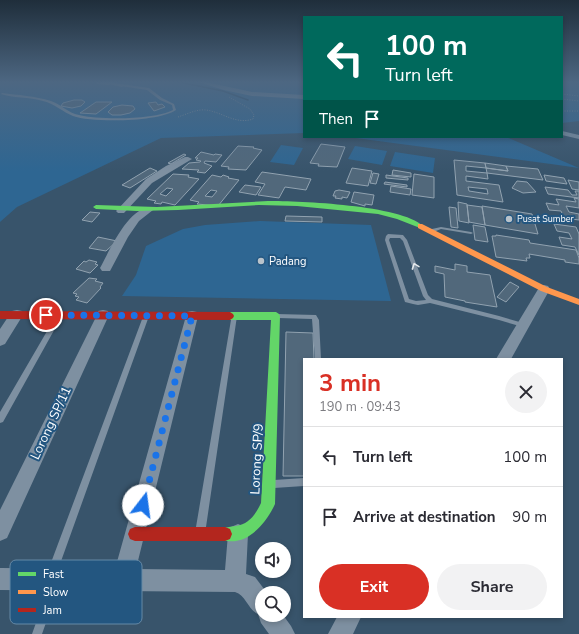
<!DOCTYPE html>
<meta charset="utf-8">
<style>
body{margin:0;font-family:"Nunito Sans",sans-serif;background:#f2f2f3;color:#2b2b33;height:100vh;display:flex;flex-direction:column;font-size:15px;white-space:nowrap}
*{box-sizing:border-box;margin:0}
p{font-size:13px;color:#7c7c81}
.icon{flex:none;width:22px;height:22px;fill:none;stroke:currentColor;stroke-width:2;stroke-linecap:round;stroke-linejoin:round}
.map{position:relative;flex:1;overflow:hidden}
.drawer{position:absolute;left:303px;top:358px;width:260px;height:260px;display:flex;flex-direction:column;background:#fff;border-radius:0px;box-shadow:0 2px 6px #0003}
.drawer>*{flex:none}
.banner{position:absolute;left:303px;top:16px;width:260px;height:122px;border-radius:0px;box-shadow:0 2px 6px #0003;background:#00695c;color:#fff;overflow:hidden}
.tools{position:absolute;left:255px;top:542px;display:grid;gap:8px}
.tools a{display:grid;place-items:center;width:36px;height:36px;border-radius:50%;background:#fff;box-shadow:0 2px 6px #0003;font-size:20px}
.pin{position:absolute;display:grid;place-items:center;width:34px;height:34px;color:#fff;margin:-17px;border:2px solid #fff;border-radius:50%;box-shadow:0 1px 4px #0007}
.me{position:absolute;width:44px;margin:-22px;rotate:15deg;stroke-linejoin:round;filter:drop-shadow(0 0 3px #0008)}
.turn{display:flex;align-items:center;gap:14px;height:84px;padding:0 16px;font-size:18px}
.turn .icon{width:52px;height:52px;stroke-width:2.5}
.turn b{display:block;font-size:28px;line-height:34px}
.then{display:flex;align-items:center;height:38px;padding:0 16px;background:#0003;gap:8px;font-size:15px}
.round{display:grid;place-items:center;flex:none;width:42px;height:42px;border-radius:21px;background:#f2f2f3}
.summary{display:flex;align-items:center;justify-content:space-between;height:68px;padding:0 16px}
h1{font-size:24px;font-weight:700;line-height:30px;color:#d93025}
.button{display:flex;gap:8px;margin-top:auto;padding:8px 16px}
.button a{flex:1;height:46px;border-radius:24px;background:#d93025;color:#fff;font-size:16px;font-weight:700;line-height:46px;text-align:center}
.button a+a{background:#f2f2f3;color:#2b2b33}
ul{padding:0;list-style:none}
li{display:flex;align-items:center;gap:12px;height:60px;padding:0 16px;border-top:1px solid #e1e1e2}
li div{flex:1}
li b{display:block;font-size:15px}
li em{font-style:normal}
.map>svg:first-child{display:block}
.green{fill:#2e6692}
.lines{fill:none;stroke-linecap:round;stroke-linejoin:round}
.stream{stroke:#1b4161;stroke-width:1.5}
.building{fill:#51687b;stroke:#91a2b0;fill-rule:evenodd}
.path{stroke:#7e90a1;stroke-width:1;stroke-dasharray:1 1.5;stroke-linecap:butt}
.lane{fill:#7e90a1;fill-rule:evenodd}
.street{fill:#7e90a1;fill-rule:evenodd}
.fast{fill:#63d668;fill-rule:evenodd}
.slow{fill:#ff974d;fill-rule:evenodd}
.jam{fill:#b3261e;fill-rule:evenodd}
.oneway{stroke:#e5e9ec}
.route{stroke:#1a73e8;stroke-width:7;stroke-dasharray:0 12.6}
.poi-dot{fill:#b9c3cb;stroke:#235680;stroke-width:1.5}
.labels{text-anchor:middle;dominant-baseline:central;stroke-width:4;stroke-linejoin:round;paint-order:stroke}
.far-poi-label{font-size:9px;fill:#fff;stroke:#235680;text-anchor:start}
.poi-label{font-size:11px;fill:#fff;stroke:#235680;text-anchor:start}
.near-street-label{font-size:13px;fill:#fff;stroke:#235680}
.key{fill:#235680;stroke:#6589a6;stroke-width:1}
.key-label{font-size:11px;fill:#fff}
</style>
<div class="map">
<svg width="579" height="634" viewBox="0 0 579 634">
<rect width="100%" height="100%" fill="#38546b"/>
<path class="green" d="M0 82H304V133L161 138 17 207 0 222Z
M562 82H579V121L562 123Z
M348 137H506L579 168 551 164Z
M281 145 303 148 294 165 270 162Z
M355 146 387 151 382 165 348 159Z
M395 152 435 158 433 173 390 166Z
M260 221 371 225 391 301 122 296 136 275 146 246 183 229 205 225Z"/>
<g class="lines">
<path class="stream" d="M179 82 223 91 248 100"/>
</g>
<path class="building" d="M74 100H82L85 102 81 106 72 108 61 106 63 103Z
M96 102H112L96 114 80 113Z
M156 102 158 105 162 104 165 107 154 111 148 103Z
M122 105 133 106 135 109 130 113 121 115H112L108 112 113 107Z
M321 144 345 147 337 167 318 166 319 164 310 163Z
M238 146 254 147 253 148 262 150 246 170 228 169 229 167 221 166Z
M201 152 214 155 215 154 222 155 216 162 205 161 204 163 212 166 205 173 197 172 199 170 182 169 189 163 200 162 201 161 196 160 198 158H195Z
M184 154 186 155 171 164 168 163Z
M454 160 485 163 486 168 466 166V171L487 173 488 179 466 176V181L499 185 503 202 457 195ZM468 187 487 189 488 194 469 191Z
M485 163 506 166 508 171 486 168Z
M506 166 538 169 543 180 487 173 486 168 508 171Z
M150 168 157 171 130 188 122 185Z
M352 168 372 171 368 186 346 183Z
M393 170 411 173V177L392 175Z
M262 172 311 179 306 190 285 187 279 198 258 195 265 184 255 182Z
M373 173 379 174 376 184 370 183Z
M173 174 189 175 188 177 199 179 175 205 162 202 161 204 154 203 156 201 147 199ZM167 188 173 189 166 196 160 194Z
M414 174 434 177V198L412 195Z
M212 175 221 177 223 175 229 177 228 178 239 180 218 206 197 204 199 202 190 200ZM211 190 217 191 212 197 205 196Z
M386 175 408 178V180L386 178Z
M544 175 564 178 567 184 546 181Z
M568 180 579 182V190L572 189Z
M517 181 527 182 536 192 523 193 512 188Z
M385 182 407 185V187L384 184Z
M245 185 261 187 256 195 239 192Z
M391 186 411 189 410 195 390 192Z
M545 187 568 190 572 195H577L575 191H579V198L548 194Z
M339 190 350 192 347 198 342 197V199L335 198 336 196H333L335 191Z
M354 192 374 195 372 205 365 204V206L351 202Z
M574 198 579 199V208L566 206 569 212 579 214V220L564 218 561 211 549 210 546 203 559 205 556 199 576 202Z
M458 202 467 204 469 223 459 221Z
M467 205 482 207 485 225 469 222Z
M482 206 532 214 538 234 485 225Z
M449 207 456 208 458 228 451 227Z
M90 212 100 213 92 222 82 220Z
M286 216 322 217V222L285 221Z
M554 224 576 227 579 234V255L575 247 562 245 559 237 572 239 569 233 557 231Z
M473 225 485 227 488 242 475 240Z
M496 235 529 240 530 243 576 250 579 258V264L565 262V260L529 254 530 258H526L527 261 496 257 492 236H496Z
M98 237 117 241 106 251 89 248Z
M89 260 97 262 95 264 98 265 90 273 76 269 84 261 86 262Z
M455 264 467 266V272L490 275 497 307 465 302V301L445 297 444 274 435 272V266L455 270Z
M89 278 97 279 95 281 103 283 100 287 101 288 87 303 76 300 79 297 75 296 77 294 73 293Z
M510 282 519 287 506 302 497 297Z
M286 332 313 333 314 359H304V476H283Z"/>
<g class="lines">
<path class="path" d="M7 82H13
M562 94 579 96
M562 99 579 101
M562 111H579
M178 117C187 114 197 109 206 110 222 112 236 125 253 119L254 115 250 109 229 97"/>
<path class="lane" d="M97 82 109 83 110 84 109 85 97 84 96 83Z
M122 84 149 88 162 98 174 104 176 110C159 122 93 123 73 116 63 112 55 104 43 101 30 97 12 98 1 94L2 93C18 95 35 96 51 101 61 104 68 113 79 115 100 120 154 120 173 110L172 105 160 100 147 90 121 86Z
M441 227 471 232 473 233 471 234 441 229 436 231V234H432V229Z
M388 234 403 235 407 240 428 295 432 299 499 316 523 323H525L526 325 525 327H523L499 320 430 303 418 305 413 304 405 302 385 240 386 236ZM390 238H400L403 241 423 296 426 300 416 301 409 299 389 240Z
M57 314H61L62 316 3 422 0 423V412Z
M144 314H148L149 316 55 578 59 579 60 583 42 634H32L51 581 48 579 46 576Z
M232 314H236L237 316 206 527 204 530 201 532 198 530 196 527Z
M276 314 316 315 319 320 321 359H315L312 319 278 318H276L275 316Z
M304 478V486L274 488 271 487 270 484 271 481 274 480Z"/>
<path class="street" d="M99 82H112L125 85 122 87Z
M198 82H206L252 92 304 95V99L252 96 224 90Z
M562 131 579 135V139L562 135Z
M185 157H188L192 159 152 183 124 213H118L116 211 118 209 146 179 166 166Z
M148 207 153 210 139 221 128 237 110 271H102L100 268C110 250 126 212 148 207Z
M544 285 548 286 550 289 511 359H496L540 286Z
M17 310 22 311 23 315 5 344 0 346V329L12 311Z
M103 310 108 311 109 315 7 538 0 541V510L97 315 98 311Z
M192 311 197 312 198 316 136 569 225 570 228 534 231 527 238 524 245 527 248 534 246 574 255 577 267 593H262V615H283L291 626 295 634H269L261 623 258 614C248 610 246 595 235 592L0 590V568L115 569 186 316 187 312Z
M337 617H361L353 634H328Z"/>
<path class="fast" d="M268 201C300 201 401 205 423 226L420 228 397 219 378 214 297 206 259 205 178 210 137 211 96 209 93 207 96 205 157 207Z
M230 312H276L279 314 280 316 275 504C266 524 245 549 220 539L218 534 220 529C225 527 230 527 236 526 249 524 256 514 261 503L271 320H230L227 318 226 316 227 314Z"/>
<path class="slow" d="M418 224H422L547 287 579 299V305L541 291 418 228Z"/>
<path class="jam" d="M0 311 230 312 233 314 234 316 233 318 230 320 0 319Z
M135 527H225L230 529 232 534 230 539 225 541H135L130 539 128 534 130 529Z"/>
</g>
<defs><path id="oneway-chevron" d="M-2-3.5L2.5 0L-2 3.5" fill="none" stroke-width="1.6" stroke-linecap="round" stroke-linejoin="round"/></defs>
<use class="oneway" href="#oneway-chevron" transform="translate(415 266) rotate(-110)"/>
<linearGradient id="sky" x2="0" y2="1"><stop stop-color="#1f2e3b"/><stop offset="0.48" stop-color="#4d6782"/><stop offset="1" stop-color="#4d6782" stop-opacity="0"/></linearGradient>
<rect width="579" height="171" fill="url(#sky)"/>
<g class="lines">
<path class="route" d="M46 315 192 316 143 505"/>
</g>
<g class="poi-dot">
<circle cx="509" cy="219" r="4"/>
<circle cx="261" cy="261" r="4"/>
</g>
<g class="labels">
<g class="far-poi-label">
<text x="517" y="219">Pusat Sumber</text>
</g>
<g class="poi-label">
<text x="269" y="261">Padang</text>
</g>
<g class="near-street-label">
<text transform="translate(51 423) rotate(-65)">Lorong SP/11</text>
<text transform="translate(257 459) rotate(-87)">Lorong SP/9</text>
</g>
</g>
<rect x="10" y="560" width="132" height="64" rx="6" class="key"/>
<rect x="18" y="572" width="18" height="4" fill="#63d668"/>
<rect x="18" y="590" width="18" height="4" fill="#ff974d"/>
<rect x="18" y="608" width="18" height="4" fill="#b3261e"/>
<g class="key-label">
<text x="43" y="578">Fast</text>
<text x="43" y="596">Slow</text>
<text x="43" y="614">Jam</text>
</g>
</svg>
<div class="tools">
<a><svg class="icon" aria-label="sound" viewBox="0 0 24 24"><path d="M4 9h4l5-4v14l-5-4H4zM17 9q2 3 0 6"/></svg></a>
<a><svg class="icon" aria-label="search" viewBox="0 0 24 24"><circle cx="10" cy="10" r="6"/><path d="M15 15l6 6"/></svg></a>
</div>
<div class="pin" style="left:46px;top:315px;background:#d93025"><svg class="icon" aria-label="arrive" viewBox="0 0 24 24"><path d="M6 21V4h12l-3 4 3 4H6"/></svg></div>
<svg class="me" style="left:143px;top:505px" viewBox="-20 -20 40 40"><circle r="19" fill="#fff"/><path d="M0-13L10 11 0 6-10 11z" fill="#1a73e8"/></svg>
<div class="banner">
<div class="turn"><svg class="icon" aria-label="left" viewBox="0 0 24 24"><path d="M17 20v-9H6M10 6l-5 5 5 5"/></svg><div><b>100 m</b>Turn left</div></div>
<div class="then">Then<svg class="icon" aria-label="arrive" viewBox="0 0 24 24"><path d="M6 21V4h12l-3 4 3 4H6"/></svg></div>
</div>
<section class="drawer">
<div class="summary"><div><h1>3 min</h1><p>190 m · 09:43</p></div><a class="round"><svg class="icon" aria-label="close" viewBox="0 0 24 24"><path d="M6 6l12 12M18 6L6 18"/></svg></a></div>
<ul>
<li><svg class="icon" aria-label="left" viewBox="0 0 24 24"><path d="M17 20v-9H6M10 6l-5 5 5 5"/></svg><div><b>Turn left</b></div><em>100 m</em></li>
<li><svg class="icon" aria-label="arrive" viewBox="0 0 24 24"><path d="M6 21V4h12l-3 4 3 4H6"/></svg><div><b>Arrive at destination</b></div><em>90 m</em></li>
</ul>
<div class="button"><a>Exit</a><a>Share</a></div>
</section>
</div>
